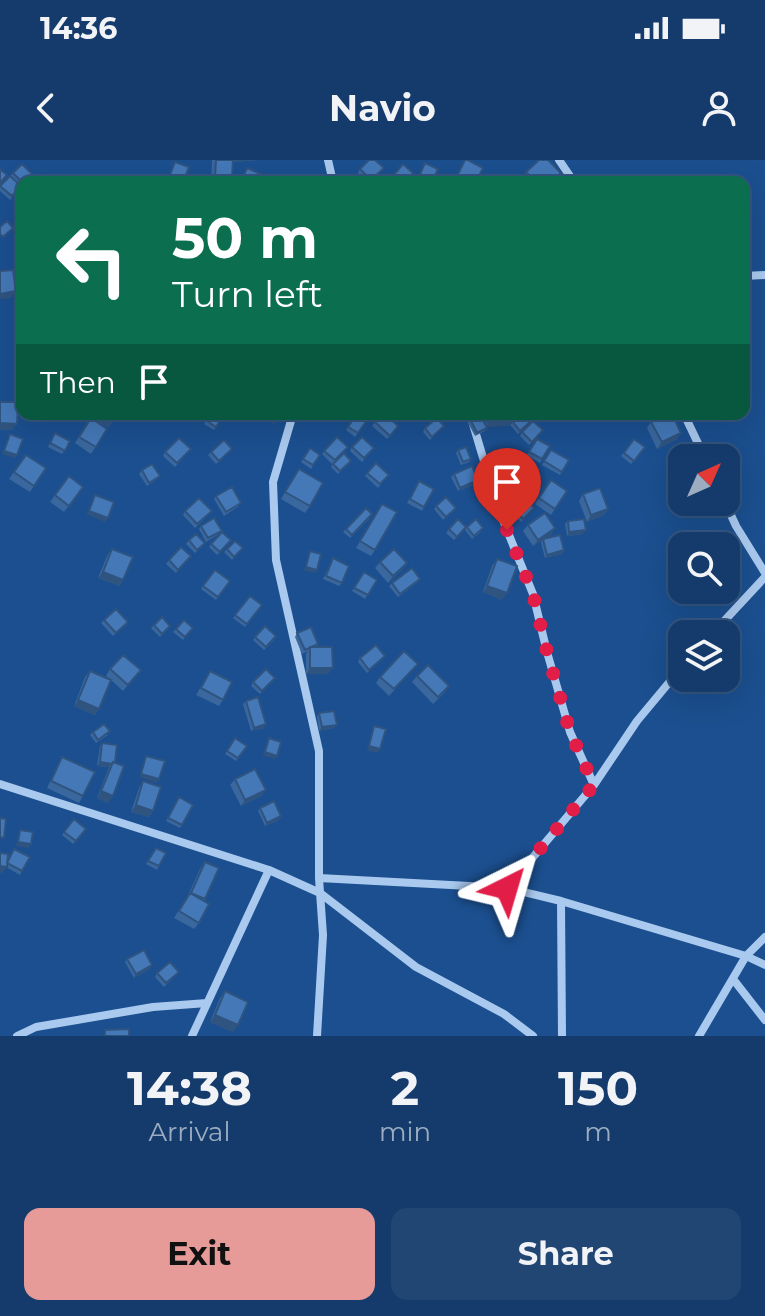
<!DOCTYPE html>
<style>
body{margin:0;font-family:Montserrat,sans-serif;background:#214673;color:#f1f3f6;height:100vh;display:flex;flex-direction:column;font-size:30px;white-space:nowrap}
*{box-sizing:border-box;margin:0}
p{font-size:26px;color:#9dadc1}
.icon{flex:none;width:44px;height:44px;fill:none;stroke:currentColor;stroke-width:2;stroke-linecap:round;stroke-linejoin:round}
.map{position:relative;height:876px;overflow:hidden}
.panel{display:flex;flex-direction:column;background:#143b6b;flex:1}
.panel>*{flex:none}
.top-card{position:absolute;left:16px;top:16px;width:734px;height:244px;border-radius:16px;box-shadow:0 8px 32px #0002,0 0 0 2px #33557e;background:#0b6e4f;color:#fff;overflow:hidden}
.needle{width:52px;rotate:45deg}
.controls{position:absolute;left:668px;top:284px;display:grid;gap:16px}
.controls a{display:grid;place-items:center;width:72px;height:72px;border-radius:16px;background:#143b6b;box-shadow:0 8px 32px #0002,0 0 0 2px #33557e;font-size:40px}
.pin{position:absolute;display:grid;place-items:center;width:68px;height:68px;color:#fff;margin:-82px -34px;border-radius:50% 50% 50% 0;rotate:-45deg;box-shadow:0 0 8px #0007}
.pin .icon{rotate:45deg}
.me{position:absolute;width:88px;margin:-44px;rotate:40deg;stroke-linejoin:round;filter:drop-shadow(0 0 6px #0008)}
.turn{display:flex;align-items:center;gap:28px;height:168px;padding:0 24px;font-size:36px}
.turn .icon{width:104px;height:104px;stroke-width:2.5}
.turn b{display:block;font-size:56px;line-height:68px}
.then{display:flex;align-items:center;height:76px;padding:0 24px;background:#0003;gap:16px;font-size:30px}
.eta{display:flex;justify-content:space-evenly;align-items:center;height:136px;text-align:center}
.eta b{font-size:48px;font-weight:700;line-height:56px}
.primary-button{display:flex;gap:16px;margin-top:auto;padding:16px 24px}
.primary-button a{flex:1;height:92px;border-radius:16px;background:#e69b98;color:#111;font-size:32px;font-weight:700;line-height:92px;text-align:center}
.primary-button a+a{background:#214673;color:#f1f3f6}
.status{display:flex;justify-content:space-between;align-items:center;height:56px;padding:0 40px;background:#143b6b;direction:ltr}
.status svg{height:22px;fill:currentColor}
header{display:flex;justify-content:space-between;align-items:center;height:104px;padding:0 24px;background:#143b6b;font-size:36px;font-weight:700}
.map>svg:first-child{display:block}
.lines{fill:none;stroke-linecap:round;stroke-linejoin:round}
.minor{stroke:#a9c9ee;stroke-width:8}
.wall{fill:#3a679d}
.shaded-wall{fill:#305480}
.building{fill:#4478b7;stroke:#305480;stroke-width:2}
.route{stroke:#e11d48;stroke-width:14;stroke-dasharray:0 25.2}
</style>
<div class="status"><b>14:36</b><svg viewBox="0 0 49 12"><path d="M0 12V9h3v3zM5 12V6h3v6zM10 12V3h3v9zM15 12V0h3v12zM26 1h20v11H26zM47 4h2v5h-2z"/></svg></div>
<header><svg class="icon" aria-label="back" viewBox="0 0 24 24"><path d="M15 5l-7 7 7 7"/></svg>Navio<svg class="icon" aria-label="person" viewBox="0 0 24 24"><circle cx="12" cy="8" r="4"/><path d="M4 21q1-7 8-7t8 7"/></svg></header>
<div class="map">
<svg width="765" height="876" viewBox="0 0 765 876">
<rect width="100%" height="100%" fill="#1b4f8f"/>
<g class="lines">
<path class="minor" d="M328 0 333 22
M559 0 574 22
M744 116 765 115
M293 254 273 322 276 400 319 591V718L323 775 317 876
M470 254 498 348 533 434 547 492 570 572 594 625
M684 254 705 298
M725 342 736 366 765 413
M712 474 765 417
M0 624 269 710 320 733 416 807 504 854 533 876
M319 718 507 728 561 741 746 796 765 805
M507 728 594 625 637 561 682 507
M561 741 562 876
M733 819 765 860
M17 876 36 867 153 847 207 843
M192 876 269 710
M699 876 746 796 765 777"/>
</g>
<path class="wall" d="M212 0H258L233 2 232 18 229 22H211Z
M360 9 381 11 371 22H367L358 13Z
M526 12 556 19 553 22H525L522 18Z
M13 13 22 22V28L21 27 10 40 0 31V27Z
M89 254H116L109 267 94 261 107 269 91 294 75 283 90 259 88 258Z
M211 254 223 256 214 270 204 264Z
M357 254 367 260 355 277 346 270Z
M382 254 398 266 387 279 372 266Z
M486 254H510L511 262 508 266H486L487 268 485 271 475 276 467 261 469 257 486 266Z
M513 262H530L518 274 510 265Z
M651 262 677 279 657 289 647 268Z
M444 266 430 280 423 272 425 268Z
M522 272 541 273 529 285 520 276Z
M53 277 70 281 62 294 48 287Z
M537 279 550 286 540 303 527 295Z
M634 279 645 287 631 304 621 296Z
M352 287 372 291 362 302 350 291Z
M310 288 320 295 311 309 301 302Z
M191 289 175 307 163 296 165 292Z
M232 289 216 304 208 295 211 292Z
M345 290 332 304 322 294 324 291Z
M458 290 471 299 469 302 461 305 456 293Z
M551 290 569 300 560 315 542 305Z
M26 295 46 308 30 332 9 319Z
M376 303 389 315 378 328 365 316Z
M333 304H348L338 314 331 307Z
M299 309 310 346 305 353 281 339Z
M142 310 160 316 157 319 147 326 139 314Z
M454 314 476 324 458 331 451 317Z
M69 316 83 327 64 352 50 342Z
M551 320 567 331 551 355 535 344Z
M500 324 527 325 511 341 498 327Z
M417 325 424 347 422 351 407 343Z
M583 334 608 349 604 355 587 362 579 341Z
M216 336 239 346 224 356 214 339Z
M382 344 375 390 371 396 356 388Z
M436 346 456 348 443 360 434 349Z
M512 347 532 351 521 362 510 350Z
M185 351H212L195 368 183 355Z
M370 358 350 378 343 372 346 369Z
M568 361 583 374 567 376 565 364Z
M528 365 551 375 544 379 562 394 545 398 541 383 542 380 533 386 523 371Z
M201 366 222 371 219 374 206 382 199 369Z
M466 367 454 380 446 373 449 369Z
M467 367 481 372 472 379 465 370Z
M189 380 202 387 195 393 186 384Z
M229 383 217 395 209 387 211 384Z
M243 388 232 400 224 392 227 389Z
M112 389 123 420 119 426 98 418 107 396Z
M191 396 176 413 166 404 169 400Z
M333 398 342 423 339 426 323 419Z
M497 399 502 440 483 432 492 406Z
M380 402 407 403 402 410 388 423 375 408Z
M215 410 230 421 216 440 201 429Z
M364 412 377 420 365 439 352 431Z
M420 419 418 422 398 437 389 426 392 423Z
M250 436 262 445 245 467 233 458Z
M104 460 126 465 113 476 101 463Z
M184 460 193 468 183 480 173 472Z
M154 465 168 469 160 477 151 468Z
M297 473 318 484 316 487 328 514H306V494L308 491 302 494 295 477Z
M255 477 274 480 264 490 253 480Z
M360 498 383 499 367 513 358 502Z
M418 504 389 536 376 523 380 517Z
M110 509 141 510 123 531 111 520 95 555 74 546 85 517 90 511 109 519 106 516Z
M210 511 223 540 219 546 196 535Z
M417 516 449 526 444 533 433 544 412 522Z
M272 521 260 534 251 526 253 522Z
M246 541 264 568 251 571 243 544Z
M319 553 334 568 319 571 317 556Z
M93 572 108 575 96 583 90 575Z
M235 578 247 586 236 601 225 594Z
M102 583 117 585 108 643 97 638 109 607 97 606 100 586Z
M62 597 83 636 79 643 47 628 58 604Z
M235 619 266 630 261 636 241 646 230 625Z
M143 621 153 651 149 657 131 652 139 628Z
M177 641 182 665 180 668 166 661Z
M260 648 279 660 265 666 258 651Z
M74 659 86 669 73 684 62 675Z
M156 688 159 706 157 710 146 704Z
M7 701 22 711 20 715 6 707 2 713Z
M205 702V739L199 763 194 769 174 758 188 735 200 709Z
M127 799 150 809 134 818 125 802Z
M157 813 176 815 164 827 155 817Z
M225 831 233 872 210 862 220 838Z"/>
<path class="shaded-wall" d="M235 0H258L233 2Z
M420 14 433 20 432 22H428L418 18Z
M215 17 232 18 229 22H212Z
M16 131 11 138 0 139V134Z
M90 254H99L113 260 109 267 88 258Z
M262 255 277 261 274 264 260 258Z
M511 262 508 266 486 267 488 263Z
M0 263 17 264 12 270H0Z
M681 273 677 279 657 289 662 282Z
M4 291 17 295 15 298 2 294Z
M478 320 476 324 458 331 460 328Z
M608 349 604 355 587 362 591 355Z
M89 351 108 358 105 362 86 354Z
M555 368 551 375 533 386 538 380Z
M586 370 583 374 567 376 569 372Z
M564 390 562 394 545 398 547 395Z
M407 403 402 410 388 423 393 416Z
M306 407 317 410 315 413 303 410Z
M103 412 123 420 119 426 98 418Z
M487 426 507 433 502 440 483 432Z
M310 508H333L328 514H306Z
M78 540 99 549 95 555 74 546Z
M266 564 264 568 251 571 254 568Z
M337 565 334 568 319 571 322 567Z
M369 586 380 589 378 593 366 590Z
M265 592 277 596 275 599 262 595Z
M100 602 111 604 109 607 97 606Z
M141 614 159 619 157 623 139 617Z
M266 630 261 636 241 646 245 640Z
M101 631 113 636 108 643 97 638Z
M136 645 153 651 149 657 131 652Z
M281 656 279 660 265 666 267 663Z
M18 682 31 684 29 688 15 686Z
M0 706 7 707 2 713H0Z
M152 805 150 809 134 818 136 814Z
M215 855 238 865 233 872 210 862Z"/>
<path class="building" d="M216 0H233L232 18 215 17Z
M369 0H375L384 8 371 20 360 9Z
M465 0H468L483 8 476 22H459L455 20Z
M539 0H548L561 13 551 22H536L526 12Z
M175 2 189 7 183 22H174L168 20Z
M425 3 438 9 433 20 420 14Z
M22 4 35 17 31 22H22L13 13Z
M403 4 413 13 406 22H397L392 17Z
M247 8 263 15 260 22H241Z
M0 9 7 15 0 23Z
M10 16 21 26 12 36 0 26Z
M488 16 494 22H481Z
M605 16 607 22H592Z
M7 61 13 68 3 77 0 74V67Z
M13 110 16 131 0 134V111Z
M0 242H18L17 264 0 263Z
M99 254H116L113 260Z
M211 254H220L223 256 216 267 207 261Z
M263 254H280L277 261 262 255Z
M357 254 367 260 358 273 348 267Z
M382 254H385L398 266 390 276 375 262Z
M476 254H480L487 268 477 273 469 257Z
M488 254H510L511 262 488 263Z
M522 254H523L530 262 520 271 513 262Z
M667 254H672L681 273 662 282 651 262Z
M91 258 107 269 96 287 79 277Z
M437 258 444 266 432 277 425 268Z
M533 261 543 270 532 282 522 272Z
M55 273 70 281 65 291 50 283Z
M10 274 23 279 17 295 4 291Z
M337 277 348 287 335 300 324 291Z
M362 277 374 288 364 298 352 287Z
M179 278 191 289 177 303 165 292Z
M537 279 550 286 542 299 529 292Z
M634 279 645 287 634 301 624 293Z
M224 280 232 289 219 301 211 292Z
M466 287 471 299 463 302 458 290Z
M310 288 320 295 313 305 303 299Z
M551 290 569 300 562 312 544 301Z
M344 293 351 301 340 311 333 304Z
M26 295 46 308 34 326 14 312Z
M376 303 389 315 380 324 367 313Z
M152 304 160 316 149 323 142 310Z
M472 306 478 320 460 328 454 314Z
M299 309 323 323 310 346 285 332Z
M514 311 527 325 513 338 500 324Z
M69 316 83 327 69 346 55 335Z
M551 320 567 331 555 349 539 338Z
M419 321 434 329 424 347 410 339Z
M232 327 241 343 226 352 216 336Z
M600 328 608 349 591 355 583 334Z
M95 335 114 342 108 358 89 351Z
M524 336 534 348 523 359 512 347Z
M446 337 456 348 446 357 436 346Z
M199 338 212 351 197 364 185 351Z
M382 344 397 352 375 390 360 381Z
M366 348 372 354 352 375 346 369Z
M545 353 555 368 538 380 528 365Z
M214 358 222 371 208 378 201 366Z
M458 359 466 367 457 377 449 369Z
M476 359 483 368 474 376 467 367Z
M584 359 586 370 569 372 568 361Z
M222 372 231 380 220 392 211 384Z
M196 374 205 383 197 390 189 380Z
M560 375 564 390 547 395 543 379Z
M235 381 243 388 234 397 227 389Z
M181 387 191 396 178 410 169 400Z
M112 389 133 397 123 420 103 412Z
M394 389 407 403 393 416 380 402Z
M310 391 321 394 317 410 306 407Z
M333 398 349 406 342 423 326 416Z
M497 399 517 406 507 433 487 426Z
M412 408 420 419 400 434 392 423Z
M215 410 230 421 218 437 203 426Z
M364 412 377 420 368 435 354 428Z
M250 436 262 445 247 464 235 455Z
M116 449 128 462 116 473 104 460Z
M162 457 170 466 162 474 154 465Z
M184 460 193 468 185 477 176 469Z
M265 466 276 476 266 487 255 477Z
M311 467 318 484 305 490 297 473Z
M376 485 385 496 369 510 360 498Z
M310 487H332L333 508H310Z
M404 491 418 504 394 529 380 517Z
M123 495 141 510 128 525 110 509Z
M428 505 449 526 438 537 417 516Z
M266 509 275 518 262 531 253 522Z
M90 511 111 520 99 549 78 540Z
M210 511 232 522 223 540 201 528Z
M258 537 266 564 254 568 246 541Z
M334 551 337 565 322 567 319 553Z
M104 564 110 571 98 580 93 572Z
M374 566 386 569 380 589 369 586Z
M235 578 247 586 238 598 227 591Z
M269 578 281 582 277 596 265 592Z
M102 583 117 585 115 602H113L112 604 100 602Z
M146 596 165 601 159 619 141 614Z
M62 597 95 612 83 636 51 621Z
M113 602 124 606 113 636 101 631Z
M255 609 266 630 245 640 235 619Z
M143 621 161 627 153 651 136 645Z
M179 637 193 645 182 665 168 658Z
M274 641 281 656 267 663 260 648Z
M0 658 6 659 4 678 0 677Z
M74 659 86 669 76 681 64 672Z
M20 670 33 672 31 684 18 682Z
M156 688 166 693 159 706 148 701Z
M14 689 30 697 22 711 7 703Z
M0 693 8 694 7 707 0 706Z
M205 702 219 708 205 739 191 733Z
M190 733 209 744 199 763 179 751Z
M144 790 152 805 136 814 127 799Z
M170 802 179 812 166 823 157 813Z
M225 831 248 842 238 865 215 855Z
M129 869V876H105V870Z"/>
<g class="lines">
<path class="route" d="M507 370 533 434 547 492 570 572 594 625 507 728"/>
</g>
</svg>
<div class="controls">
<a><svg class="needle" viewBox="-14 -14 28 28"><path d="M0-13l5 13h-10z" fill="#e53935"/><path d="M0 13l5-13h-10z" fill="#9dadc1"/></svg></a>
<a><svg class="icon" aria-label="search" viewBox="0 0 24 24"><circle cx="10" cy="10" r="6"/><path d="M15 15l6 6"/></svg></a>
<a><svg class="icon" aria-label="layers" viewBox="0 0 24 24"><path d="M12 4l9 5-9 5-9-5zM3 14l9 5 9-5"/></svg></a>
</div>
<div class="pin" style="left:507px;top:370px;background:#d93025"><svg class="icon" aria-label="arrive" viewBox="0 0 24 24"><path d="M6 21V4h12l-3 4 3 4H6"/></svg></div>
<svg class="me" style="left:507px;top:728px" viewBox="-20 -20 40 40"><path d="M0-17L14 15 0 8-14 15z" fill="#e11d48" stroke="#fff" stroke-width="4"/></svg>
<div class="top-card">
<div class="turn"><svg class="icon" aria-label="left" viewBox="0 0 24 24"><path d="M17 20v-9H6M10 6l-5 5 5 5"/></svg><div><b>50 m</b>Turn left</div></div>
<div class="then">Then<svg class="icon" aria-label="arrive" viewBox="0 0 24 24"><path d="M6 21V4h12l-3 4 3 4H6"/></svg></div>
</div>
</div>
<section class="panel">
<div class="eta">
<div><b>14:38</b><p>Arrival</p></div>
<div><b>2</b><p>min</p></div>
<div><b>150</b><p>m</p></div>
</div>
<div class="primary-button"><a>Exit</a><a>Share</a></div>
</section>
